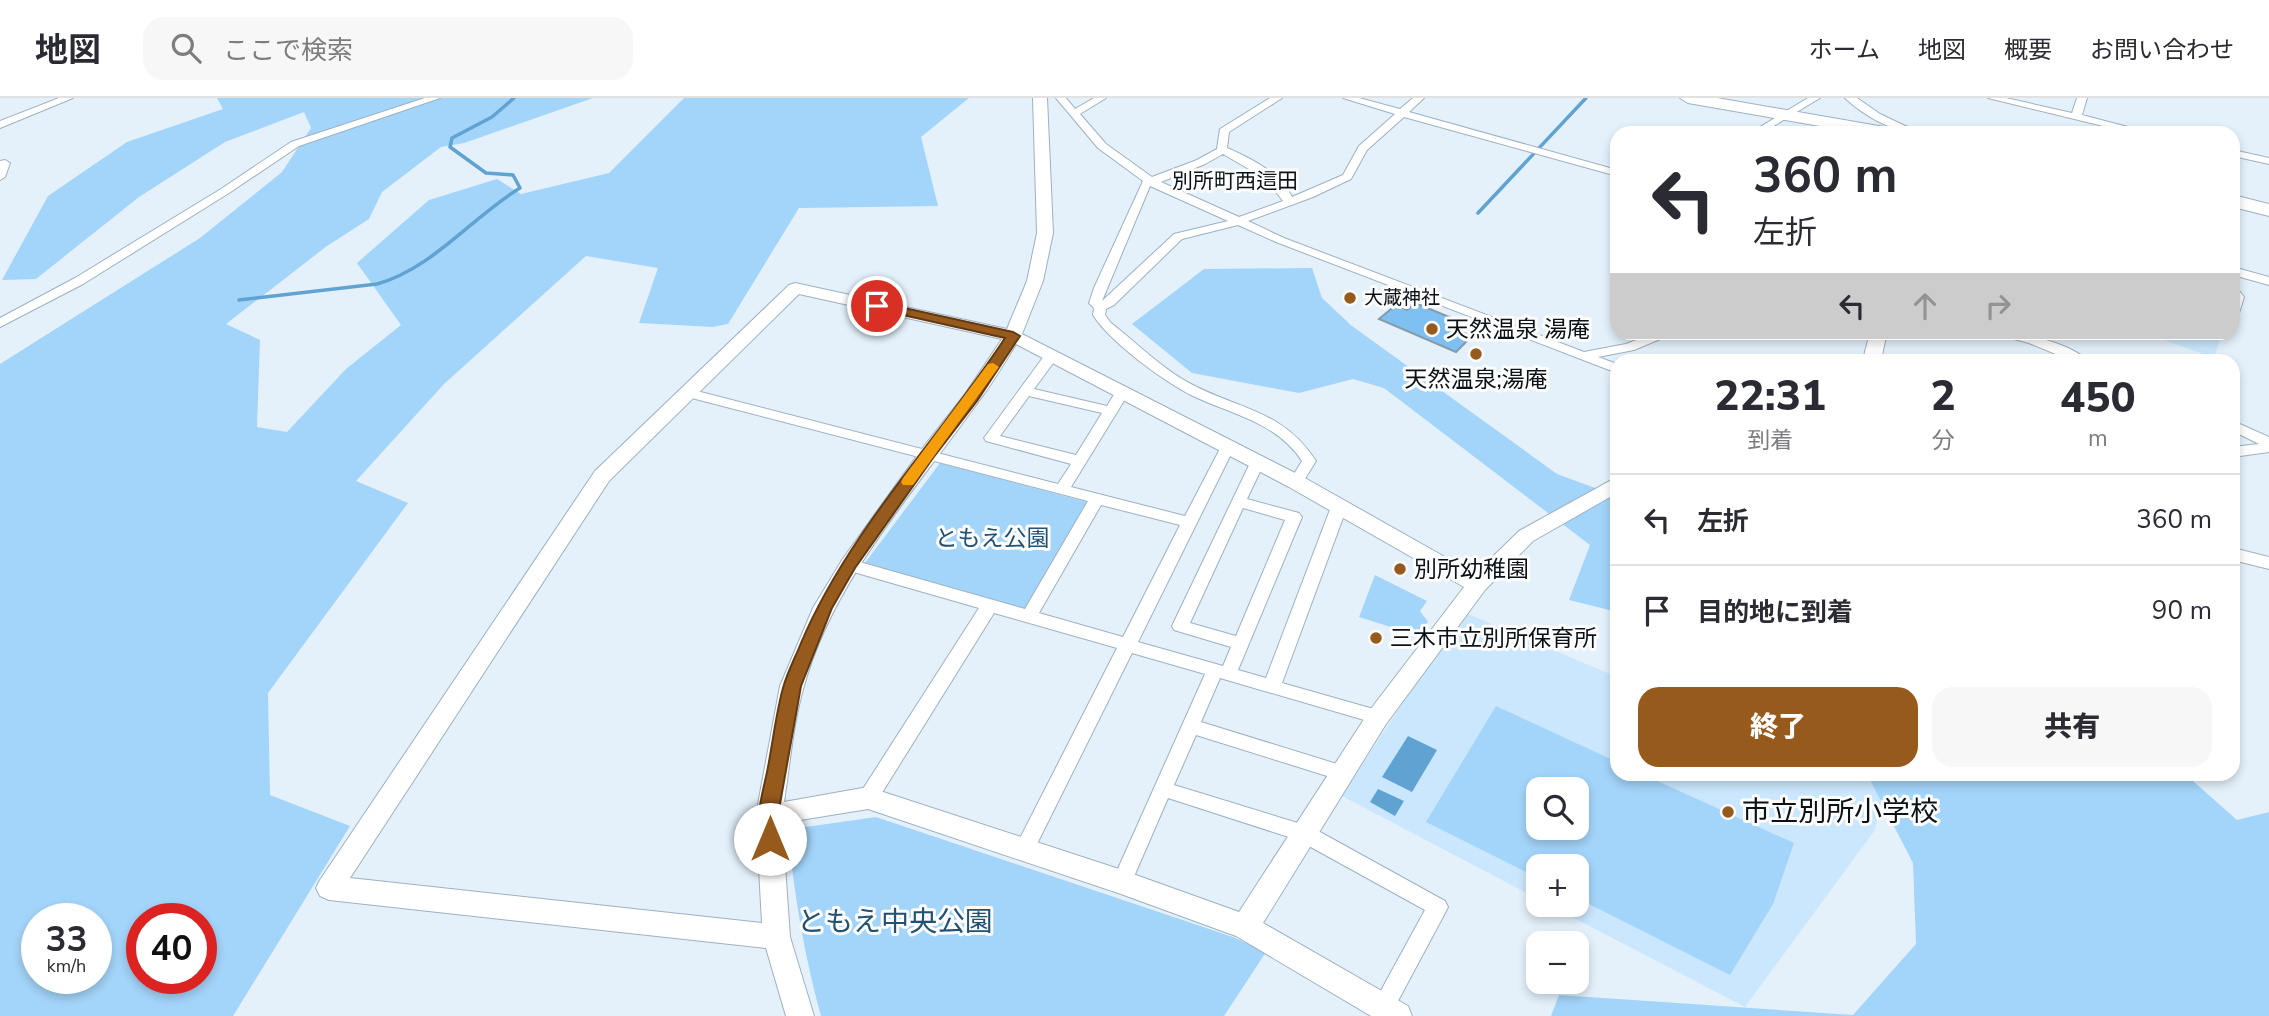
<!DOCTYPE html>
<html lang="ja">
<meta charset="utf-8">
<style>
body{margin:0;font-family:"Nunito Sans","Noto Sans JP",sans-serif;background:#f7f7f7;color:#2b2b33;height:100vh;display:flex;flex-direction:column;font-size:26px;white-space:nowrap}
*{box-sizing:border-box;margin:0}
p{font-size:23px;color:#7c7c81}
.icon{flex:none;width:38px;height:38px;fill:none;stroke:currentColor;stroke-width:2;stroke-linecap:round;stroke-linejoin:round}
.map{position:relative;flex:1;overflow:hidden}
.details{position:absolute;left:1610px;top:256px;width:630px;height:427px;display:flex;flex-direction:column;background:#fff;border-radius:21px;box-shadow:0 4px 10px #0003}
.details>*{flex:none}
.guide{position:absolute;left:1610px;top:28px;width:630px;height:214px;border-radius:21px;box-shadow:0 4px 10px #0003;background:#fff;color:#2b2b33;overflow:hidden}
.fabs{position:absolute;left:1526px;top:679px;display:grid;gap:14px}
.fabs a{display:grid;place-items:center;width:63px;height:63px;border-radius:14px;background:#fff;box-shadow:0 4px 10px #0003;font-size:35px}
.speed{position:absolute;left:21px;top:805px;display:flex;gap:14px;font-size:35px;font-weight:700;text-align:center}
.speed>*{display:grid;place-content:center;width:91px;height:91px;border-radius:50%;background:#fff;box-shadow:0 4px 10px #0003;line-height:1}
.speed small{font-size:18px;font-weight:400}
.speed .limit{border:10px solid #d22;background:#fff;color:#111}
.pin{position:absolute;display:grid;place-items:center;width:60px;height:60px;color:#fff;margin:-30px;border:4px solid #fff;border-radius:50%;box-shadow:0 2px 7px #0007}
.me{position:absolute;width:77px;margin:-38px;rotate:0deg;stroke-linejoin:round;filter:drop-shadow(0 0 5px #0008)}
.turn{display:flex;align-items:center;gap:24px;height:147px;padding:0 28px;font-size:32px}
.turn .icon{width:91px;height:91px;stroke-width:2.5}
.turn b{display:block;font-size:49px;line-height:60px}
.lanes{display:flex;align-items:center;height:66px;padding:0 28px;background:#0003;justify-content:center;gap:35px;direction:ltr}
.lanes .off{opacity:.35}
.eta{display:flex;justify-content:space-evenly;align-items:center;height:119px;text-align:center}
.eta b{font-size:42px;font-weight:800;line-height:49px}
.cta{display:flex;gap:14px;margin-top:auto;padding:14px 28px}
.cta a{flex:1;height:80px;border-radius:21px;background:#975a1d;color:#fff;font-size:28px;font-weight:800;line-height:80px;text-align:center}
.cta a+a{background:#f7f7f7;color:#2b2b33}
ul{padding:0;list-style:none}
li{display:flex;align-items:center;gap:21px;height:91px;padding:0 28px;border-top:2px solid #e1e1e2}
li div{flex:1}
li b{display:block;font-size:26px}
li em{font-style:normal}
header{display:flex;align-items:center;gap:42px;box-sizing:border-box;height:98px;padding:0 35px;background:#fff;border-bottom:2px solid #e1e1e2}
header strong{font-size:33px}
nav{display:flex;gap:38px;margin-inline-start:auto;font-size:24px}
.search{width:490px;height:63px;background:#f7f7f7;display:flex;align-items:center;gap:18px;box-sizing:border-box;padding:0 24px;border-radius:21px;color:#7c7c81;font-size:26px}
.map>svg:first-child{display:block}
.built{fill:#cbe7fd;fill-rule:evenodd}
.green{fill:#a3d4f9;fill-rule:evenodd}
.water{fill:#60a3d2}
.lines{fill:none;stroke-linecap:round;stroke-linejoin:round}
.stream{stroke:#60a3d2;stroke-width:3.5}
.building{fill:#7dc0f1;stroke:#879bab;stroke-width:2}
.minor-casing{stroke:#9db1c1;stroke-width:2}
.tertiary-casing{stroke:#9db1c1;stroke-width:2}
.primary-casing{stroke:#9db1c1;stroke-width:2}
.minor{fill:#fff;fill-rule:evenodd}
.tertiary{fill:#fff;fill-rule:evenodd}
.primary{fill:#fff;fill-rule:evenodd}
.route{fill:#975a1d;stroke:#623a13;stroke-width:2}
.slow{fill:#f59e0b}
.poi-dot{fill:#975a1d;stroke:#fcfcfc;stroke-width:2.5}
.labels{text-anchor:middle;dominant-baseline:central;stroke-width:6;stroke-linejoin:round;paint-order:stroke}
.far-poi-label{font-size:19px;fill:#0a1217;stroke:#fcfcfc;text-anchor:start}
.far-quarter-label{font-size:21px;fill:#0a1217;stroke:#fcfcfc}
.poi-label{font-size:23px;fill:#0a1217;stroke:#fcfcfc;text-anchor:start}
.park-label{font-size:23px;fill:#205273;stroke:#fcfcfc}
.near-poi-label{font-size:28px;fill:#0a1217;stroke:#fcfcfc;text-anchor:start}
.near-park-label{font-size:28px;fill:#205273;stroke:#fcfcfc}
</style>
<header>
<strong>地図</strong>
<div class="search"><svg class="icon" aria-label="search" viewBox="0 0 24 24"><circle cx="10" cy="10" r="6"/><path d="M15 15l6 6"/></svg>ここで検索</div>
<nav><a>ホーム</a><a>地図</a><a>概要</a><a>お問い合わせ</a></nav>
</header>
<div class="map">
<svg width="2269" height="918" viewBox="0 0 2269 918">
<rect width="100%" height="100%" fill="#e4f1fb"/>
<path class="built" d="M2145 235H2222L2214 260Z
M1466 515 1617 579V676H1862L1885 686 1875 732 1745 909 1549 807H1577V768H1538V801L1342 698 1424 572ZM1538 691H1577V730H1538Z"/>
<path class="green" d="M217 0H593L464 45 441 49 382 94 369 121 327 148 226 226 260 242 257 329 287 334 346 271 401 227 357 165 429 102 497 81 521 96 609 75 684 0H969L921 39 938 108 799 110 728 226 713 229 639 225 658 170 586 158 444 286 356 383 408 405 268 595 270 697 350 728 233 918H0V266L200 140 282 74 311 30 304 14 225 44 139 99 36 181 2 182 48 98 127 44 223 11ZM37 821H96V880H37ZM142 821H201V880H142Z
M1312 170 1322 200 1352 228 1557 376 1617 398V514L1569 502 1590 447 1384 290 1353 281 1299 295 1192 275 1132 226 1204 171Z
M940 365 1087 404 1027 512 865 465Z
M1375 477 1427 503 1420 513 1428 524 1416 537 1359 519Z
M1496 608 1617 664V676H1642L1794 745 1773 806 1730 877 1577 800V768H1538V780L1426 724ZM1577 691V730H1538V691Z
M1867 676H2185L2237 722 2269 714V918H1551L1559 897 1853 917 1916 846 1913 765Z
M876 719 1233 839 1266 854 1224 918H821C805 860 795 802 789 743L799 730Z"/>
<path class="water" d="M1408 638 1437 652 1412 694 1382 679Z
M1378 691 1404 703 1395 718 1370 704Z"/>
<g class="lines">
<path class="stream" d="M1478 115 1586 0
M239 202 377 186C432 171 472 119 520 90L513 77 486 75 450 49 452 40 492 19 514 0"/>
</g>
<path class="building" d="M1415 205 1469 227 1462 234 1472 238 1456 254 1379 221 1396 207 1407 212Z"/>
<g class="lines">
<g class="minor-casing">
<path id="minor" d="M59 0H73L0 30V23Z
M425 0H440L299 48 229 95 83 186 0 229V220L75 180 221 91 291 44Z
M1056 0H1066L1075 11 1094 0H1106L1080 16 1106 46 1152 79 1197 62 1217 51 1220 31 1270 0H1282L1229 34 1227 50C1253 61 1279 75 1292 99L1343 77 1359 48 1395 16 1343 0H1359L1400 11 1413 0H1424L1409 14 1617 72V78L1404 19 1367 52 1351 81 1313 99 1248 123 1284 140 1584 254 1626 246 1657 234H1677L1634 252 1598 259 1617 266V275L1276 144 1238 127 1182 141 1114 207 1106 211 1105 217 1111 225C1137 245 1160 269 1189 285 1239 312 1282 311 1316 363L1301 387H1291L1289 384 1302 363C1276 324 1233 317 1193 298 1163 283 1110 244 1093 217L1094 210 1089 205 1094 190 1143 83 1098 50ZM1223 56 1266 81 1283 103 1239 119 1161 84 1205 66ZM1150 88 1228 123 1174 136 1102 203Z
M1808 0H1820L1762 35H1750Z
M1845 0H1857L1880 16 1920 35C1894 35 1864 18 1845 0Z
M1988 0H2006L2072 15 2077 0H2087L2082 17 2151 35H2132Z
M2233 52 2269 60V66L2233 58Z
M5 62 10 65 5 79 0 82V63Z
M2233 169 2269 179V187L2233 177Z
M2233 189 2237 190 2244 199 2239 215 2233 219Z
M1987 234C2016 234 2065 242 2087 262H2070L2029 245Z
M1052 253 1059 257 1034 291 1107 308 1118 290H1128L1130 293 1071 389 1185 418 1223 345 1228 343 1235 348 1138 544 1223 568 1231 549 1174 532 1172 528 1251 363 1253 360H1263L1265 363 1247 401 1299 415 1302 419 1238 572 1266 580 1331 409 1339 404 1347 409 1282 585 1384 614 1387 619 1384 624 1378 626 1220 580 1201 624 1350 670 1352 675 1350 680 1343 683 1196 637 1174 687 1311 729 1445 803 1448 809 1445 815 1391 916H1375L1372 909 1425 812 1298 742 1168 700 1129 790 1122 793 1115 790 1112 784 1205 576 1132 555 1031 758 1024 760 1017 758 1014 752 1117 550 994 515 875 706 868 708 861 706 859 700 861 694 979 510 843 471 841 467 843 463 849 461 1025 511 1088 403 680 297 678 294 685 290 1058 386 1071 366 986 343 984 340 1047 254ZM1029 298 1102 315 1076 357 1000 338ZM1101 407 1180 427 1123 539 1039 515ZM1243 410 1285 422 1236 538 1190 525Z
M2233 323 2269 339V354L2233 359V349L2259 346 2233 333Z
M2233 450 2269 459V471L2233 462Z"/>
</g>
<g class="tertiary-casing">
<path id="tertiary" d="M1033 0H1047L1053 135 1043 183 1022 236 1303 379 1475 476 1519 433 1617 379V395L1533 443 1485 492 1386 626 1263 825 1408 908 1412 918H1371L1236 838 1121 796 868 711 782 725 790 839 814 918H786L766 850 329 802 320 798 316 790 320 782 595 373 789 187 795 185 1007 231 1027 183 1037 135ZM799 196 1002 241 965 296 921 352 842 462 813 510 780 588 756 717 762 825 350 780 609 383ZM1016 246 1289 389 1464 489 1370 612 1239 814 1122 772 868 689 784 704C790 666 793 625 804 588 832 484 916 391 978 304 992 286 1004 266 1016 246Z
M1870 234H1887L1881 262H1863Z"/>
</g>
<g class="primary-casing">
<path id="primary" d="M1680 0H1717L1890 30 1899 35H1860L1688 5Z
M2233 97 2269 106V118L2233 109Z"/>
</g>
<use href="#minor" class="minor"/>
<use href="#tertiary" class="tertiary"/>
<use href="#primary" class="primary"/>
</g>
<path class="route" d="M877 204 1013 234 1020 238 977 303 933 360 855 470 832 510 801 588 778 717 780 741 777 747 770 750 763 747C752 724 764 692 768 669 773 643 776 615 783 590 787 575 795 560 801 545 849 432 938 342 1005 240L872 210 870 208Z"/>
<path class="slow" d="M993 265 999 269 913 387H903L901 384 903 380 988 266Z"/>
<g class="poi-dot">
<circle cx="1350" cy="200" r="7"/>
<circle cx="1432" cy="231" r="7"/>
<circle cx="1476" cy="256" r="7"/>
<circle cx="1400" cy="471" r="7"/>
<circle cx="1376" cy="540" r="7"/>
<circle cx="1728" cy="714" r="7"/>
</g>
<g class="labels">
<g class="far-poi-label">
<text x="1364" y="200">大蔵神社</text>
</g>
<g class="far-quarter-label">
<text x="1235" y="83">別所町西這田</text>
</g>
<g class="poi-label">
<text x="1446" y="231">天然温泉 湯庵</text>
<text x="1476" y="281" text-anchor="middle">天然温泉;湯庵</text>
<text x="1414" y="471">別所幼稚園</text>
<text x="1390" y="540">三木市立別所保育所</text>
</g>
<g class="park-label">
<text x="992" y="440">ともえ公園</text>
</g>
<g class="near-poi-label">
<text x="1742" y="714">市立別所小学校</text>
</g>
<g class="near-park-label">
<text x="895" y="824">ともえ中央公園</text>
</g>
</g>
</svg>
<div class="fabs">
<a><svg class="icon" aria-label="search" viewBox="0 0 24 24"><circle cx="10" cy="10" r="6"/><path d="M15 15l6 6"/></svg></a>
<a>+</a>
<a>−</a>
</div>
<div class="speed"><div>33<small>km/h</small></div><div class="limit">40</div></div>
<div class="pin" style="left:877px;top:208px;background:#d93025"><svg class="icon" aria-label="arrive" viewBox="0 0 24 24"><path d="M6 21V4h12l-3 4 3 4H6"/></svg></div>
<svg class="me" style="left:770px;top:741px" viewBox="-20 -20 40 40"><circle r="19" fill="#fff"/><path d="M0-13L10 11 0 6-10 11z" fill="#975a1d"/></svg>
<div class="guide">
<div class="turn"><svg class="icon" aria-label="left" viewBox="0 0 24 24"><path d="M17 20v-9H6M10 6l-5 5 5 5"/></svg><div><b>360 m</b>左折</div></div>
<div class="lanes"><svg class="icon" aria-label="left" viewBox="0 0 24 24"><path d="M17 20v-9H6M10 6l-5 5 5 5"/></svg><svg class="icon off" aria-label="ahead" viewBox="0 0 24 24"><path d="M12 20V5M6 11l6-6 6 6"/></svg><svg class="icon off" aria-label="right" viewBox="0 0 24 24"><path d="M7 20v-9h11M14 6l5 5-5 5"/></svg></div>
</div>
<section class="details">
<div class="eta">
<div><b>22:31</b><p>到着</p></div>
<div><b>2</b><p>分</p></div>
<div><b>450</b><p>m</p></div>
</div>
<ul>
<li><svg class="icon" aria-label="left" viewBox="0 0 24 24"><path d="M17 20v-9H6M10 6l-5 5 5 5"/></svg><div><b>左折</b></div><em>360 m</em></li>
<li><svg class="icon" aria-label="arrive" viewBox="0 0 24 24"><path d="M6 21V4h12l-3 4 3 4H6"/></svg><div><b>目的地に到着</b></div><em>90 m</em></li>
</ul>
<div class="cta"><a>終了</a><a>共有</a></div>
</section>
</div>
